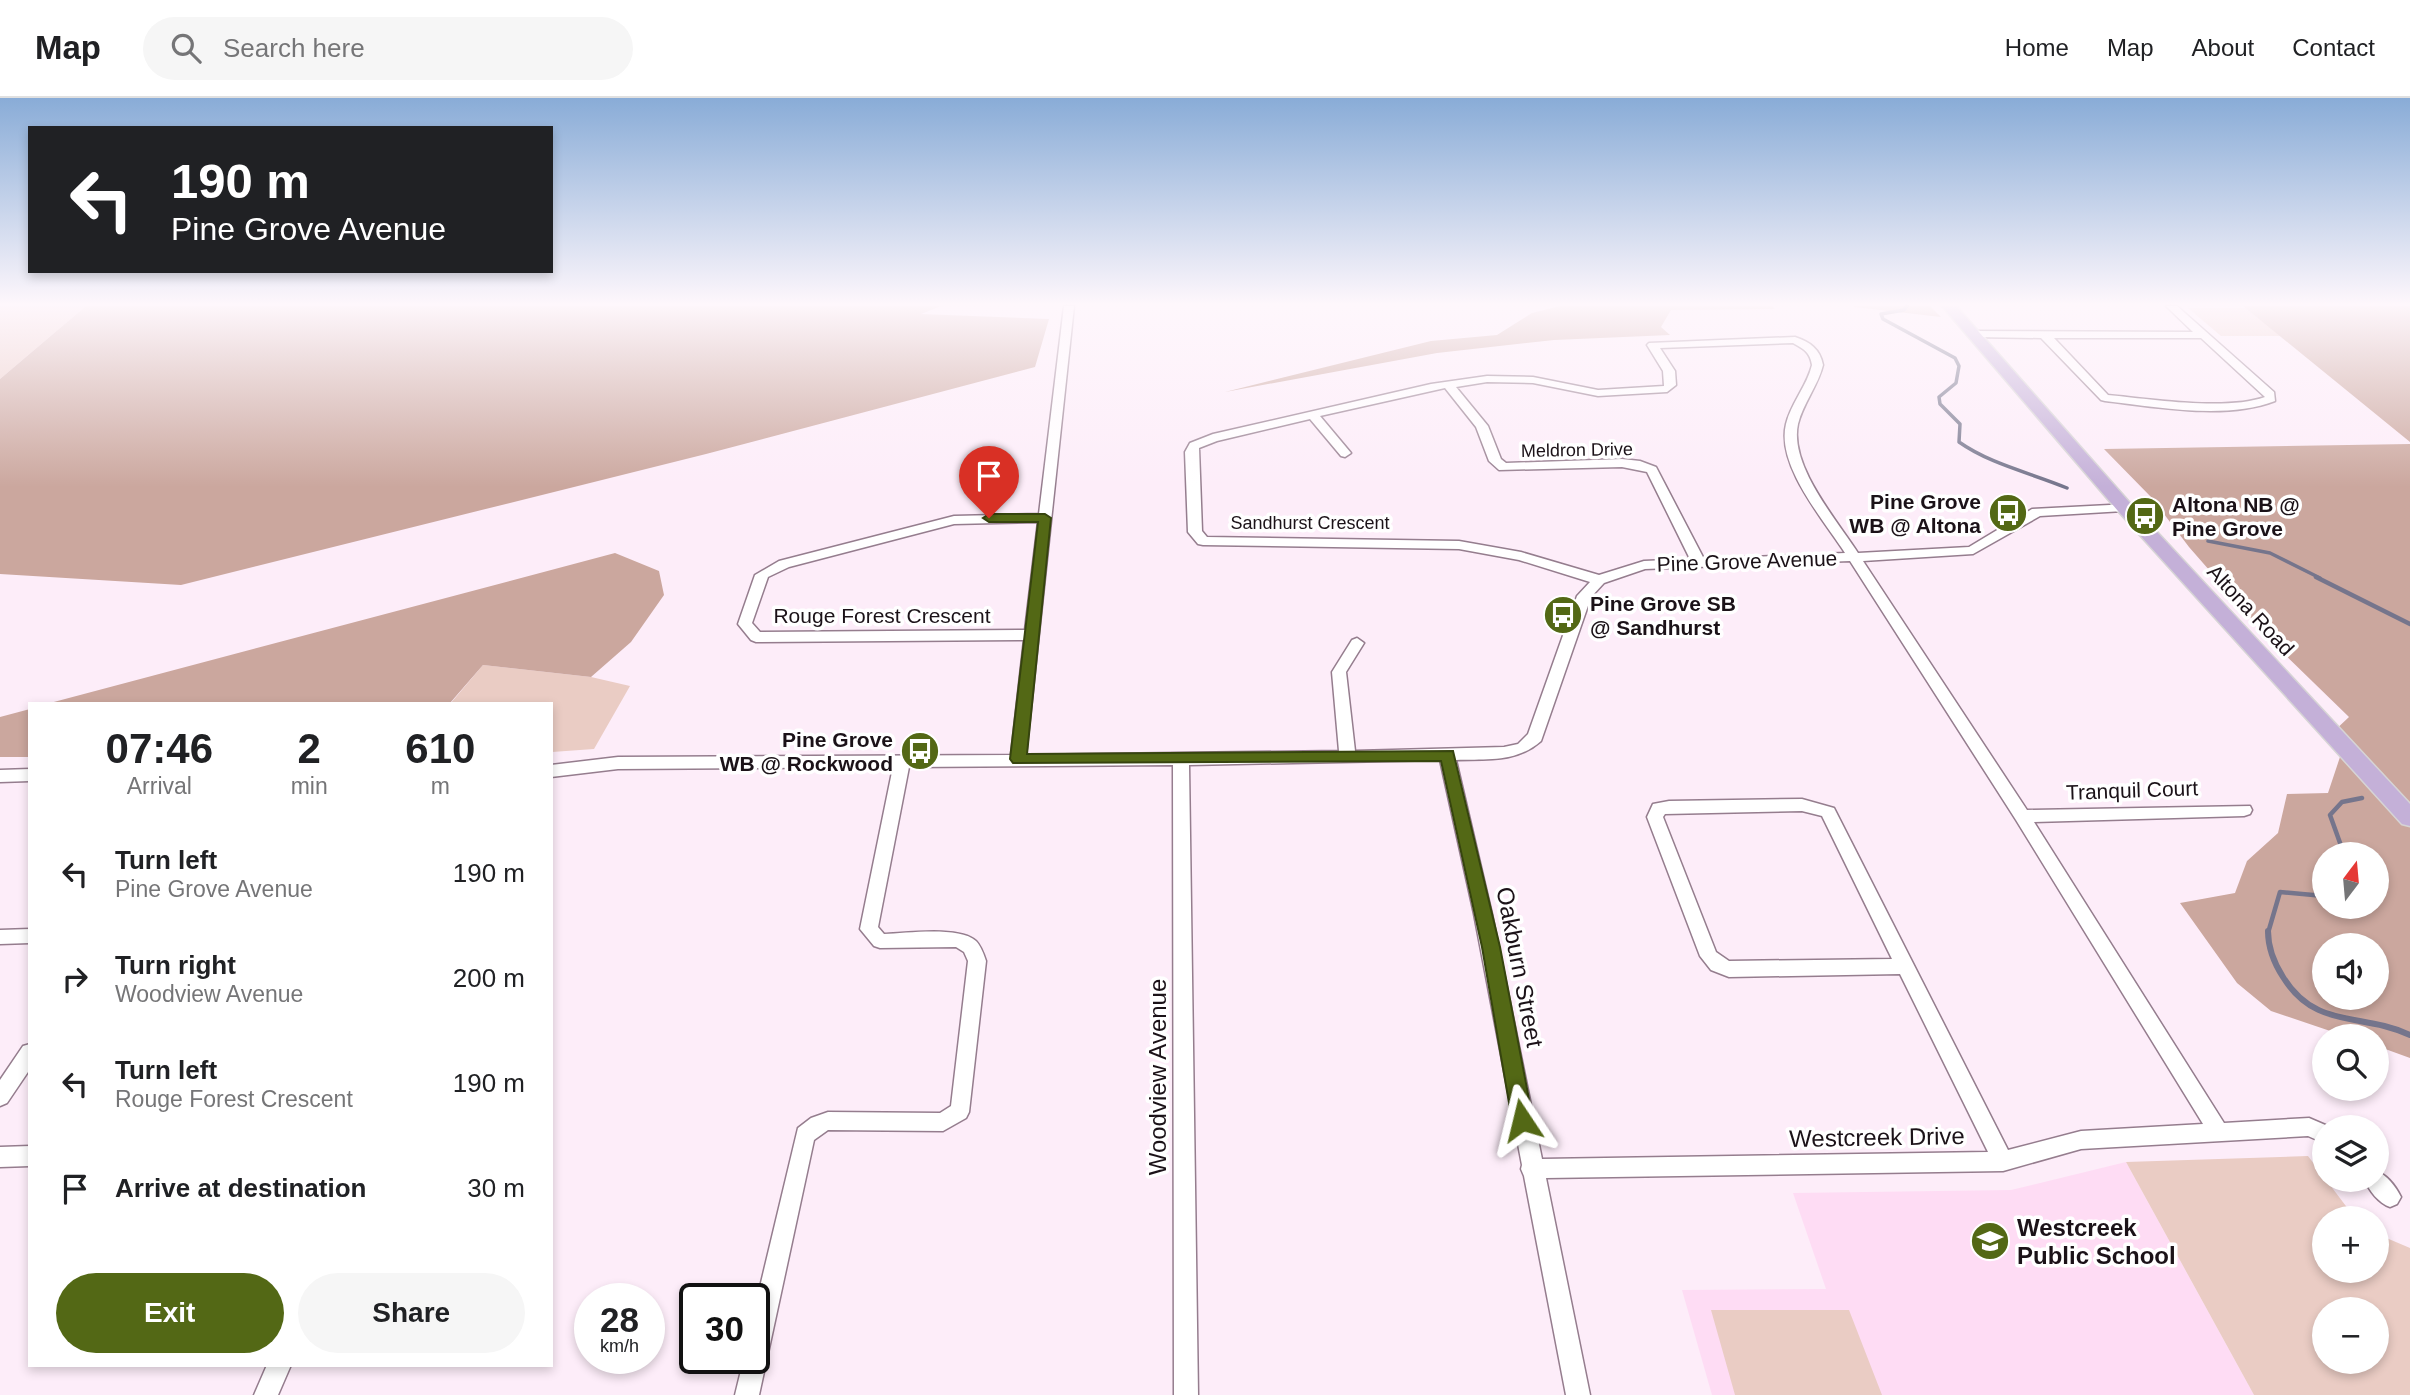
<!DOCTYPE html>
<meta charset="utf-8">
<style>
body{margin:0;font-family:Arial,sans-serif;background:#f6f6f6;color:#202124;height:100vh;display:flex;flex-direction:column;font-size:26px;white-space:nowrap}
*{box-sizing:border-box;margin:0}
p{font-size:23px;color:#757577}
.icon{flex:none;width:38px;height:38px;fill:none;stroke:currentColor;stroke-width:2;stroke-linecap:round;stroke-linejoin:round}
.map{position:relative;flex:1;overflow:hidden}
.details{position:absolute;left:28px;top:604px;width:525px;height:665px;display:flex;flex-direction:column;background:#fff;border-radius:0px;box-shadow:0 4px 10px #0003}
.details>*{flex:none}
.hud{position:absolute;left:28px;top:28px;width:525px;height:147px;border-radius:0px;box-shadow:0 4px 10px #0003;background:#202124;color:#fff;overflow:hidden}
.needle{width:46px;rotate:16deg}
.buttons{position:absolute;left:2312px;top:744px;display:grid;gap:14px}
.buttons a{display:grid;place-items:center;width:77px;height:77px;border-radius:50%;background:#fff;box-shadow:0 4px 10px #0003;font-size:35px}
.speed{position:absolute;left:574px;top:1185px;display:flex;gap:14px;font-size:35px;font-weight:700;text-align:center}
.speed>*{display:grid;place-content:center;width:91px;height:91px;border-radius:50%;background:#fff;box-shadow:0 4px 10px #0003;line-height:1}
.speed small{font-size:18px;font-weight:400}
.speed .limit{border:4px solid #111;border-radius:10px;background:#fff;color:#111}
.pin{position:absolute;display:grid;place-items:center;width:60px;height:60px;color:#fff;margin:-72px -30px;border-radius:50% 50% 50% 0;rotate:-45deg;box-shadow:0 0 7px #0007}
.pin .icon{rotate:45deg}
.me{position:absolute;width:77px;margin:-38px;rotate:350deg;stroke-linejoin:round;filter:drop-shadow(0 0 5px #0008)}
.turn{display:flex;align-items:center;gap:24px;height:147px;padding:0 28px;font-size:32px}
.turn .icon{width:91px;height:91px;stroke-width:2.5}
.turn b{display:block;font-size:49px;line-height:60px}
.eta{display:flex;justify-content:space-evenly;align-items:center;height:119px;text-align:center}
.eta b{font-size:42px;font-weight:600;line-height:49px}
.action{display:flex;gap:14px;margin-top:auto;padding:14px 28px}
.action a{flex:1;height:80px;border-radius:42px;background:#536815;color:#fff;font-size:28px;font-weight:600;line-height:80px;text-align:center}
.action a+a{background:#f6f6f6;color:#202124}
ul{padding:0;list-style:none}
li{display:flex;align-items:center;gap:21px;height:105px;padding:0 28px}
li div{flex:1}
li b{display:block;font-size:26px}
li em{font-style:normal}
header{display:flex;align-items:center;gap:42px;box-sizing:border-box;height:98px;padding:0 35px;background:#fff;border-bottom:2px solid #e0e0e0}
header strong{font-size:33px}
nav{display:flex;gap:38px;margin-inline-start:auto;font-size:24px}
.search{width:490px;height:63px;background:#f6f6f6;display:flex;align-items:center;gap:18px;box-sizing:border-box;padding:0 24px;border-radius:38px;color:#757577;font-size:26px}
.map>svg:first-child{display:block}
.built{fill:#fedcf4}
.green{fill:#eaccc4;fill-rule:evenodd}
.forest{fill:#cba79e;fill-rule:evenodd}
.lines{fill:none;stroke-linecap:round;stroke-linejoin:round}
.stream-far2{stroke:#75758c;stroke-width:3.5}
.stream-far1{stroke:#75758c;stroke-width:4.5}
.stream{stroke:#75758c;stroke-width:6}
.minor-casing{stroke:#957d8e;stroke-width:3}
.major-casing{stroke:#d6d4d5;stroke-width:3}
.minor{fill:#fff;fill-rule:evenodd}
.major{fill:#c4b0d8;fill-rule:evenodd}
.route{fill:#536815;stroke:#36440e;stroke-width:2}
.labels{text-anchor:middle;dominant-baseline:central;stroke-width:7;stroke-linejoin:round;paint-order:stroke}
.far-street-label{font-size:18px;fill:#1b1218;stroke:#fff}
.poi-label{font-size:21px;font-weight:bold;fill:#1b1218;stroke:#fff;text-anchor:end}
.street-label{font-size:21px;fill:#1b1218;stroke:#fff}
.near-street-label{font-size:24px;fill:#1b1218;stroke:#fff}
.near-poi-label{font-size:24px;font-weight:bold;fill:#1b1218;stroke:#fff;text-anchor:start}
</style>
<header>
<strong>Map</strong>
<div class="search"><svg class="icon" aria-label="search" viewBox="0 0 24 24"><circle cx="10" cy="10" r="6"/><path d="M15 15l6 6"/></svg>Search here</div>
<nav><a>Home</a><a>Map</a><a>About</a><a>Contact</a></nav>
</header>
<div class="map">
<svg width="2410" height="1297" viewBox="0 0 2410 1297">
<rect width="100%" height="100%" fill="#fdedf9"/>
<path class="built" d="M2126 1064 2254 1297H1712L1682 1192 1826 1191 1793 1095 2011 1092Z"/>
<path class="green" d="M0 208H86L0 281Z
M2188 210H2246L2281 238H2221Z
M483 567 591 579 630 588 594 651 552 654 551 606H450Z
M2308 1058 2355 1120H2324V1172H2376L2377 1136 2410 1150V1297H2254L2126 1064ZM2324 1211H2376V1264H2324Z
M1711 1212H1849L1882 1297H1735Z"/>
<path class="forest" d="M86 208H941L921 216 1049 221 1035 269 706 356 181 487 0 476V281Z
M1560 208H1772L1775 211 1671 212 1661 229 1670 237 1554 242 1437 255 1225 294 1431 243 1497 237 1532 215Z
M1854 208H1930L1941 219 1854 209Z
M2243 208H2410V344Z
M2410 346V960L2377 948 2376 938H2345L2271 913 2237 885 2180 805 2235 795 2247 763 2278 735 2287 696 2328 695 2340 659 2331 636 2349 619 2272 544 2189 449 2151 399 2104 351ZM2324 756H2376V808H2324ZM2324 847H2376V900H2324Z
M615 455 659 473 664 497 631 544 591 579 483 567 450 605H50Z
M30 611V659H0V619Z"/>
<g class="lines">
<path class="stream-far2" d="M1907 208 1904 212 1881 216 1883 221 1955 260 1959 268 1956 285 1939 299 1940 306 1960 326 1959 344C1990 366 2031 375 2067 390
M2208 443 2270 455 2320 480"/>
<path class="stream-far1" d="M2316 479 2410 526
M2344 756 2330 717 2342 704 2362 700
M2268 835 2280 794 2324 798"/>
<path class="stream" d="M2268 833C2268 850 2274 865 2283 879 2316 932 2361 914 2410 937"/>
<g class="minor-casing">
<path id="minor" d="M1064 208H1074L1026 657 1339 653 1332 574 1352 542 1357 540 1364 545 1346 574 1355 653 1504 649 1518 646 1528 636 1577 498 1590 484 1519 462 1459 451 1203 447 1198 446 1188 434 1185 354 1190 345 1213 336 1431 286 1487 278 1533 279 1598 292 1664 288 1663 273 1647 247 1649 245 1795 239C1810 244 1820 251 1823 267 1818 288 1803 305 1798 326 1789 367 1836 421 1858 455L1969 449 2032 411 2129 406V412L2124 413 2040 418 1973 456 1863 463 2027 712 2250 708 2252 712 2250 716 2244 718 2034 724 2224 1025 2309 1020 2330 1029H2324V1045L2308 1038 2081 1051 2003 1073 1546 1080 1590 1297H1566L1524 1078 1521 1071 1522 1067 1474 816 1440 662 1189 667 1198 1297H1174L1173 667 909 669 878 829 884 836C907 835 960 828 976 843 981 848 984 857 986 863L969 1014 966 1020 943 1033 828 1032 814 1042 759 1297H735L744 1260H754V1214L798 1030 811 1020 828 1014 940 1015 951 1008 968 863 964 854 956 849 880 850 874 848 860 831 893 669 618 671 551 679V667L618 659 1011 657 1024 542 756 544 751 542 738 526 755 477 779 463 954 418 1039 416ZM1793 245C1804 251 1810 254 1812 267 1807 288 1791 305 1786 326 1776 367 1823 421 1845 455L1704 461 1656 369 1640 363 1622 361 1506 365 1501 361 1488 328 1456 289 1487 284 1533 285 1598 298 1667 294 1676 287 1675 273 1660 250ZM1445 290 1476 329 1489 363 1499 372 1622 369 1647 374 1690 461 1644 463 1599 477 1521 454 1459 443 1207 439 1202 433 1199 350 1217 343 1310 321 1341 358 1345 359 1351 355 1320 318ZM1038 424 1025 532 760 534 752 525 768 479 789 469 954 426ZM1850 463 2016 722 2203 1026 2081 1033 2008 1052 1834 710 1802 701 1669 703 1653 706 1647 719 1700 858 1711 872 1729 879 1900 876 1988 1054 1542 1061 1492 816 1456 662C1487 661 1516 665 1541 643L1591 499 1604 485 1645 471ZM1802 713 1822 718 1892 861 1729 863 1716 854 1663 719 1665 716Z
M2166 208H2177L2274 294 2275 303C2226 322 2156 309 2105 303L2101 302 2041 240 1974 239 1969 236 1974 233 2193 234ZM2054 240H2201L2265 299C2226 313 2150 301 2108 297Z
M30 671V683L0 684V672Z
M30 831V845L0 846V832Z
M30 946V971L7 1005 0 1008V982L23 948Z
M30 1048V1068L0 1069V1049Z
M2376 1073C2387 1077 2396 1089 2401 1099L2397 1106 2390 1109C2379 1105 2369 1093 2365 1082H2376Z
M267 1267H291L278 1297H254Z"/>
</g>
<g class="major-casing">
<path id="major" d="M1942 208H1956L2130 405 2410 706V728L2402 726 2118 413Z"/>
</g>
<use href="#minor" class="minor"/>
<use href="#major" class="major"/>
</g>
<linearGradient id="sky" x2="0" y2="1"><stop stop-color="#89acd7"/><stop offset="0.53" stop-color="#fef7fc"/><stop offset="1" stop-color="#fef7fc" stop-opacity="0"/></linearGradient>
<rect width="2410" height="389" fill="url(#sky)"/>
<path class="route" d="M1045 416 1051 420 1027 656 1453 653 1500 849 1533 1022 1530 1028 1522 1031 1515 1028 1512 1022 1482 849 1441 663 1013 665 1010 661 1038 424H989L983 420 989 416Z"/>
<defs>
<g id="bus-disc" transform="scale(2.0125)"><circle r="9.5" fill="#536815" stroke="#fff"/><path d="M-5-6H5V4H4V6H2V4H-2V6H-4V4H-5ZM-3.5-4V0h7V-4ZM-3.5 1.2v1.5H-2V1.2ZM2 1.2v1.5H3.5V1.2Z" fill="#fff"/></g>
<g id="school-disc" transform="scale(2.0125)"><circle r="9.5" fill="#536815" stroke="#fff"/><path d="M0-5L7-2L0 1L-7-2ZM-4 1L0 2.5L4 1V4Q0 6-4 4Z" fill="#fff"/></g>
</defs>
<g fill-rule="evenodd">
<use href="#bus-disc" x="2008" y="415"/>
<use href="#bus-disc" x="2145" y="418"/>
<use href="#bus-disc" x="1563" y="517"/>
<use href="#bus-disc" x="920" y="653"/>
<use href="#school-disc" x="1990" y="1143"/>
</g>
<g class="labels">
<g class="far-street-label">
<text transform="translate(1577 352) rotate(-1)">Meldron Drive</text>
<text x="1310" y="425">Sandhurst Crescent</text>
</g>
<g class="poi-label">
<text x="1981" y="403">Pine Grove<tspan x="1981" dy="24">WB @ Altona</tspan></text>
<text x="2172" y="406" text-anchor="start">Altona NB @<tspan x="2172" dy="24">Pine Grove</tspan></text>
<text x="1590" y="505" text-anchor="start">Pine Grove SB<tspan x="1590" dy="24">@ Sandhurst</tspan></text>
<text x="893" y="641">Pine Grove<tspan x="893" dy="24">WB @ Rockwood</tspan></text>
</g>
<g class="street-label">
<text transform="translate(1747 463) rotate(-2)">Pine Grove Avenue</text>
<text transform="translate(2251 512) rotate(47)">Altona Road</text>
<text x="882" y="517">Rouge Forest Crescent</text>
<text transform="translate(2132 692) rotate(-2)">Tranquil Court</text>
</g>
<g class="near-street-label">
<text transform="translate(1520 869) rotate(79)">Oakburn Street</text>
<text transform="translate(1157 979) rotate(-90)">Woodview Avenue</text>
<text transform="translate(1877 1039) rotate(-1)">Westcreek Drive</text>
</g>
<g class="near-poi-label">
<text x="2017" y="1129">Westcreek<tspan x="2017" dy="28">Public School</tspan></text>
</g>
</g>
</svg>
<div class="buttons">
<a><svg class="needle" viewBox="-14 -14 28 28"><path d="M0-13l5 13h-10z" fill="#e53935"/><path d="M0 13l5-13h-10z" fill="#757577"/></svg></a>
<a><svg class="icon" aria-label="sound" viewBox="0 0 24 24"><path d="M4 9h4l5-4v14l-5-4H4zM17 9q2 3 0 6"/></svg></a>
<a><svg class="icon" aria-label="search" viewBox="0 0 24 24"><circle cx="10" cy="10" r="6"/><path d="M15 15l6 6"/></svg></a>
<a><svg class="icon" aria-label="layers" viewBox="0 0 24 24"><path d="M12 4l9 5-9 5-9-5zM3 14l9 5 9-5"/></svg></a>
<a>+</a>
<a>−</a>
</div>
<div class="speed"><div>28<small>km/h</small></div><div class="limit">30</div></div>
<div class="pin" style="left:989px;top:420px;background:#d93025"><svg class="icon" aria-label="arrive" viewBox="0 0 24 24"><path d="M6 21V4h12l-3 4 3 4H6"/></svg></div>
<svg class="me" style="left:1522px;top:1022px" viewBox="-20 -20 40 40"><path d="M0-17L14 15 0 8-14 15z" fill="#536815" stroke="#fff" stroke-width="4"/></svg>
<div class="hud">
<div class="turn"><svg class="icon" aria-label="left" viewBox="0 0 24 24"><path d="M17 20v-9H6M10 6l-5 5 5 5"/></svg><div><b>190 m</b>Pine Grove Avenue</div></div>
</div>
<section class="details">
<div class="eta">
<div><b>07:46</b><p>Arrival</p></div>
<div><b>2</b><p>min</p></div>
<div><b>610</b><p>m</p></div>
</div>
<ul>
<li><svg class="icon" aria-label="left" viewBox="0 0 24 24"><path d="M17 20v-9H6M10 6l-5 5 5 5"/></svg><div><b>Turn left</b><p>Pine Grove Avenue</p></div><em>190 m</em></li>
<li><svg class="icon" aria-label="right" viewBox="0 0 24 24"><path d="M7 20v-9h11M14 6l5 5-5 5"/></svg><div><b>Turn right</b><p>Woodview Avenue</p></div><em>200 m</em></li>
<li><svg class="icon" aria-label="left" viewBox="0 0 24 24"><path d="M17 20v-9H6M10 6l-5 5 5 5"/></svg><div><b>Turn left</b><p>Rouge Forest Crescent</p></div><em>190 m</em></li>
<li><svg class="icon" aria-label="arrive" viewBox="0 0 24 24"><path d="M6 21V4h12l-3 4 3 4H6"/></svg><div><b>Arrive at destination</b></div><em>30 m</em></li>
</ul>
<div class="action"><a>Exit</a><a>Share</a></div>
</section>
</div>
